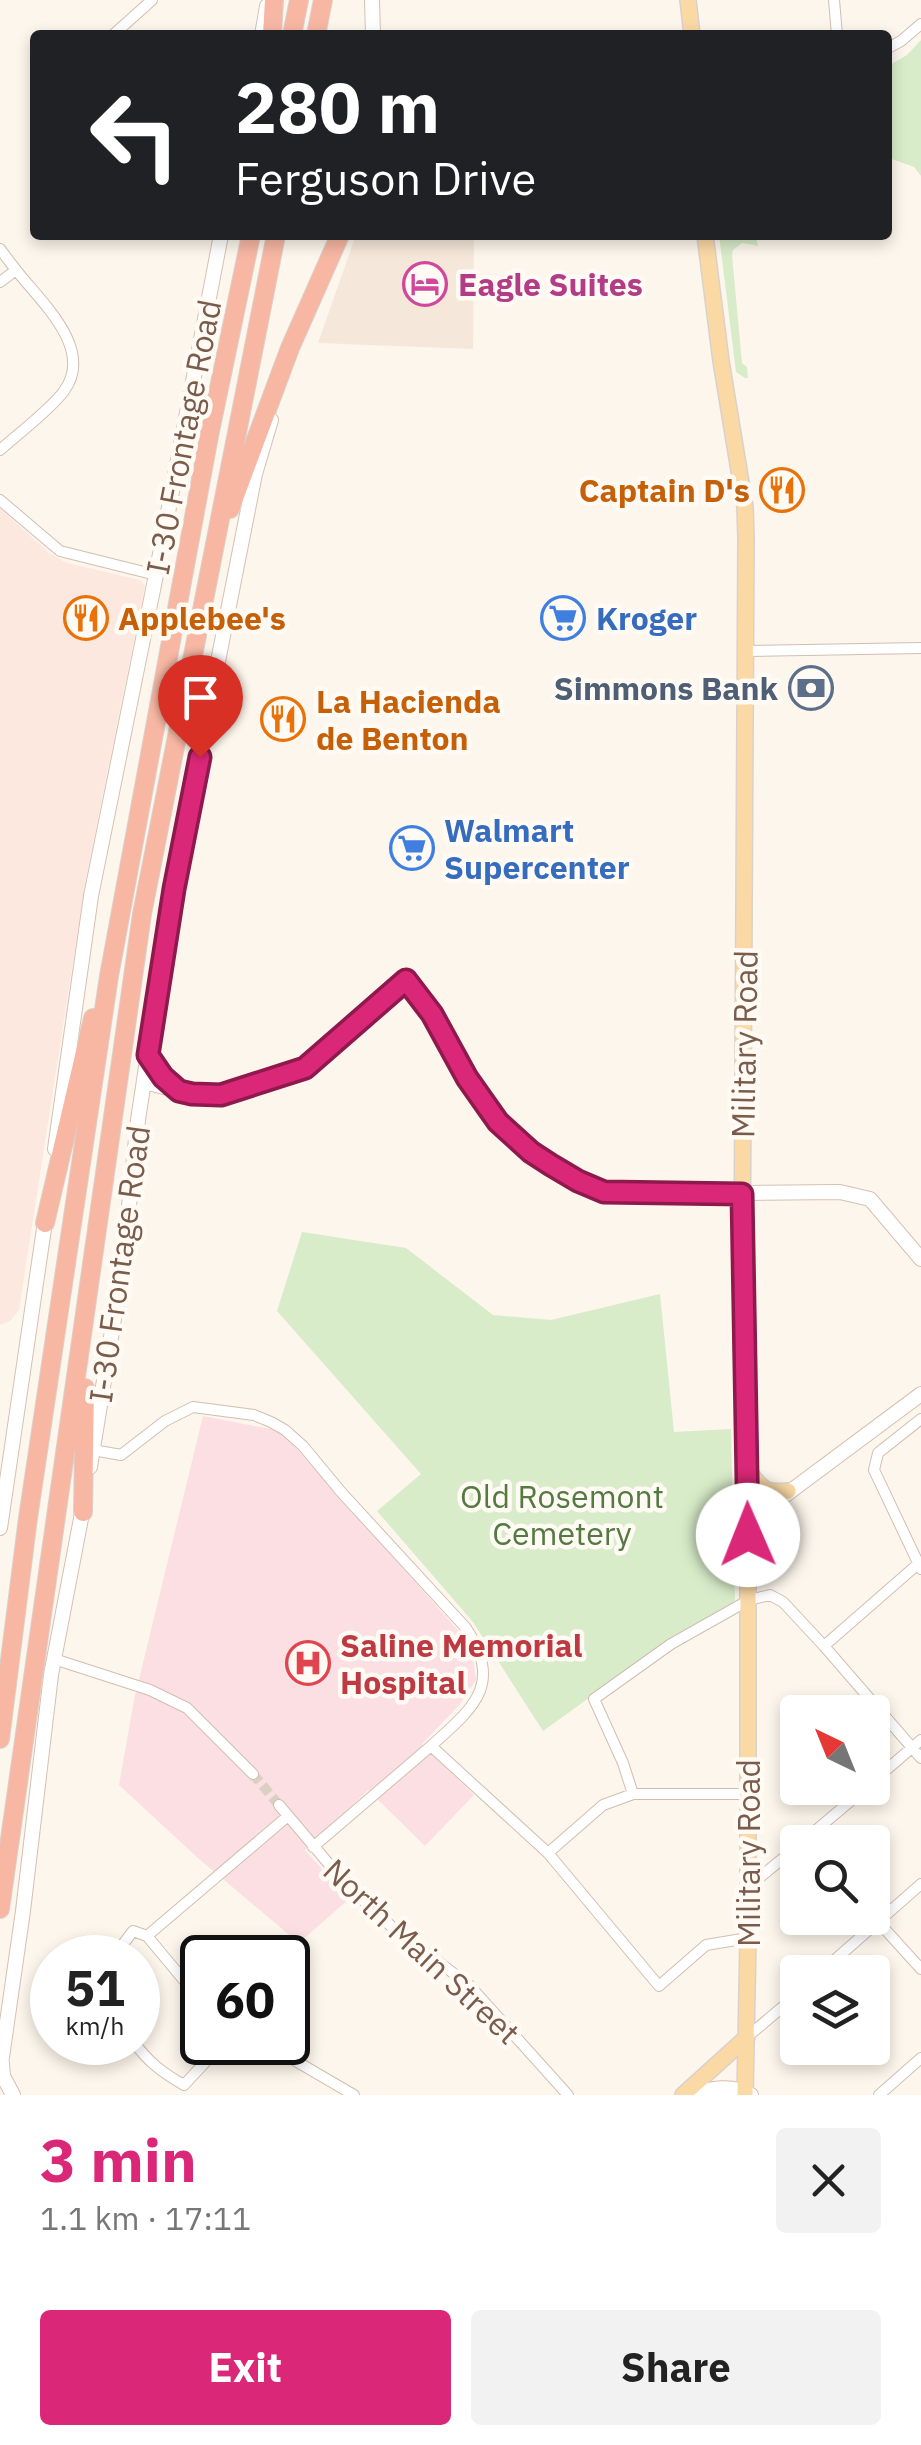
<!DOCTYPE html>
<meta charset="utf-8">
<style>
body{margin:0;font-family:"IBM Plex Sans",sans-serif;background:#f2f2f2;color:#222;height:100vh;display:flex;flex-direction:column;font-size:38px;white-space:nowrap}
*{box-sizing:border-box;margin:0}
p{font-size:32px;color:#767676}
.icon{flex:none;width:55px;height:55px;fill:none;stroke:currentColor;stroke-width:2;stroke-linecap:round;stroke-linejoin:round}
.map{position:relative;height:2095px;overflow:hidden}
.sheet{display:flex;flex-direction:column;background:#fff;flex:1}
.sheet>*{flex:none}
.banner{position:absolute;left:30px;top:30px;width:862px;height:210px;border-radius:10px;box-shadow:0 5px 15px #0003;background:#202124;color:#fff;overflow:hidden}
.needle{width:65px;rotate:317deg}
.controls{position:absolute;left:780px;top:1695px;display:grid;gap:20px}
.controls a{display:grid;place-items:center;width:110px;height:110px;border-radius:10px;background:#fff;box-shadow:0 5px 15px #0003;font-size:50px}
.speed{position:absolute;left:30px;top:1935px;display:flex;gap:20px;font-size:50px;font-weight:700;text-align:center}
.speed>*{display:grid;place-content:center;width:130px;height:130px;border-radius:50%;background:#fff;box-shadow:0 5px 15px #0003;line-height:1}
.speed small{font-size:25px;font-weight:400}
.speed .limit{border:5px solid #111;border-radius:15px;background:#fff;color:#111}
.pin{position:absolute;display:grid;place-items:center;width:85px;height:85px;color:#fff;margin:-102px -42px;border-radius:50% 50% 50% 0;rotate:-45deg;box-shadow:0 0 10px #0007}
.pin .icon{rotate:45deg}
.me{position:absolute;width:110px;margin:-55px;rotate:359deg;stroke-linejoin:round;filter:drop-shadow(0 0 8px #0008)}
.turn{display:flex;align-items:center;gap:35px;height:210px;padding:0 40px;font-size:45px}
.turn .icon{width:130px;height:130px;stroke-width:2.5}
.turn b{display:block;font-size:70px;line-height:85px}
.round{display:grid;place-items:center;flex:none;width:105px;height:105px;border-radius:10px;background:#f2f2f2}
.head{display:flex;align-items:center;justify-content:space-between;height:170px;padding:0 40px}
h1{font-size:60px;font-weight:700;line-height:75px;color:#db2777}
.action{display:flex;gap:20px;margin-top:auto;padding:20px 40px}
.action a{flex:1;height:115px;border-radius:10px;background:#db2777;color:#fff;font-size:40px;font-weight:700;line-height:115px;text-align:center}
.action a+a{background:#f2f2f2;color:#222}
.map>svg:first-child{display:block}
.residential{fill:#f5e8da}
.commercial{fill:#fde8e0}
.medical{fill:#fbdfe3}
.green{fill:#d8ecc9}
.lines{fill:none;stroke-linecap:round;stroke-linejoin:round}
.street-tunnel{stroke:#dcd0c4;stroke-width:10;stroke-dasharray:10 5;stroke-linecap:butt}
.street-casing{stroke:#d1beb0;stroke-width:12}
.secondary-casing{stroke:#d6c0b0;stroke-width:16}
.primary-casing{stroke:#dad1cd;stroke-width:18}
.highway-casing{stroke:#dad1cd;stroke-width:20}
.street{stroke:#fff;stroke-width:10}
.secondary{stroke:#fff;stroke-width:14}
.primary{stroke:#fbd9a5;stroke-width:15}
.highway{stroke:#f7b7a3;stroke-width:18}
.route-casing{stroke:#8e194d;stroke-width:25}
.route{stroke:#db2777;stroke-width:18}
.labels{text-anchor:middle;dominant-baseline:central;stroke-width:9;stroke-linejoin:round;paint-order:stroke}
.hotel-label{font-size:32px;font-weight:bold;fill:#b23c85;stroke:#fffaf3;text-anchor:start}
.street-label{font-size:32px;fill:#7a5c4d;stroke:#fffaf3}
.food-label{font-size:32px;font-weight:bold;fill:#c56008;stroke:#fffaf3;text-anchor:start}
.shop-label{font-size:32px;font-weight:bold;fill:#366cbe;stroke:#fffaf3;text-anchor:start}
.service-label{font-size:32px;font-weight:bold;fill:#4e5e75;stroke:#fffaf3;text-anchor:end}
.park-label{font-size:32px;fill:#537a41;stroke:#fffaf3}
.health-label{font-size:32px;font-weight:bold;fill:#be3a42;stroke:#fffaf3;text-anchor:start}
</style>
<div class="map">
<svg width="921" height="2095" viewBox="0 0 921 2095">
<rect width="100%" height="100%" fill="#fdf6ec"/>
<path class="residential" d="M356 235H474L473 349 318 343Z"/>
<path class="commercial" d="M0 508 49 553 67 563 140 580 145 586 86 878 19 1310 10 1321 0 1325Z"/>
<path class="medical" d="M203 1416 281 1431 471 1645 476 1680 460 1704 422 1744 474 1795 425 1846 368 1790 305 1850 349 1899 299 1943 199 1859 119 1785 134 1700Z"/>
<path class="green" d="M921 40V176L914 167 892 159 888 150V126L889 124 888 66 907 55Z
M719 235H756L758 246 742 243 733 250 732 255 742 363 747 367 748 378H745L736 372Z
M302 1232 406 1248 493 1315 551 1320 660 1294 674 1432 731 1429 735 1603 660 1647 543 1731 473 1622 377 1511 421 1474 277 1311Z"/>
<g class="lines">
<path class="street-tunnel" d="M253 1774 279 1805"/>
<g class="street-casing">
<path id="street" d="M834 0 837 35
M113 35 152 0
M888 48 901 41 921 24
M0 249 16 270 0 282
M0 450C19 433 50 410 64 391 95 349 41 302 16 270
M0 500 60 551 156 575
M747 651 921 648
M921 1419 878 1453 874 1470 921 1569
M93 1450 121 1455 165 1421 193 1407 254 1415 271 1422 285 1430 303 1446 342 1493 466 1628C504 1685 473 1708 431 1746L548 1853 659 1986 706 1945 748 1938
M824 1646 918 1564
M54 1659 150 1690 187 1708 253 1774
M872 1782 921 1740
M633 1794 623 1763 594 1699 671 1644 749 1600 770 1595 783 1602 824 1646 921 1758
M279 1805 334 1870 360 1897 392 1927 469 1985 568 2095
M802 1842 866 1788
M313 1847 431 1746
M548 1853 603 1805 633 1794H747
M748 1887 798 1846
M872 1915 921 1969
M147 1936 288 1816
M116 1958 117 1952 133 1931 147 1936 202 2002
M821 1972 921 1884
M747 2037 798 1994
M134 2042C148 2062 163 2073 184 2085
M263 2042 354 2095
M184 2085 224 2042
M879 2095 921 2058"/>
</g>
<g class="secondary-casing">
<path id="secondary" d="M372 0 373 35
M262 35 267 6
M144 1082 192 1094 221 1095 305 1068 406 980 424 1002 462 1069 498 1122 531 1152 578 1181 604 1192 661 1194 840 1192 870 1199 921 1259
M55 1149 91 896 156 575 221 235
M90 1467 123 1263 138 1120 173 889 255 474 271 420
M748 1523 921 1394
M0 1528 46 1215
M2 2063 3 2076 13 2095
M0 2071 23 1911 51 1675 84 1503
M691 2095C711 2088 732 2084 751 2095"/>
</g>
<g class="primary-casing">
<path id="primary" d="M688 0 692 35
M705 235 721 361 745 507 746 538 742 1274 748 1523V1938L745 2095
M746 1468C761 1487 763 1494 788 1491
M683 2095 747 2037"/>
</g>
<g class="highway-casing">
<path id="highway" d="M272 35 274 0
M292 35 299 0
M316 35 323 0
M230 509 290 348 340 235
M45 1223 93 1018
M83 1512 85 1388
M0 1739 28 1518 109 976 209 436 251 235
M0 1909 142 914 276 235"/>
</g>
<use href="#street" class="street"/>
<use href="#secondary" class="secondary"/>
<use href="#primary" class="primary"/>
<use href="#highway" class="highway"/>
</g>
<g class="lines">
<g class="route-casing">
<path id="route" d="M200 757 174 889 148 1055 163 1077 179 1091 192 1094 221 1095 305 1068 406 980 432 1014 467 1078 498 1122 531 1152 551 1165 578 1181 604 1192 742 1194 748 1535"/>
</g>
<use href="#route" class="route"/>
</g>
<defs>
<g id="hotel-ring" transform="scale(2.25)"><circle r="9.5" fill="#fffaf3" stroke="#d1479c" stroke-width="1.5"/><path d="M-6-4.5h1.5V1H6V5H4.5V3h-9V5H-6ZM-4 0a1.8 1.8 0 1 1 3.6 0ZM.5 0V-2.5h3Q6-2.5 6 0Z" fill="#d1479c"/></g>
<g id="restaurant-ring" transform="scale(2.25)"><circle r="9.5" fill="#fffaf3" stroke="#e8710a" stroke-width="1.5"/><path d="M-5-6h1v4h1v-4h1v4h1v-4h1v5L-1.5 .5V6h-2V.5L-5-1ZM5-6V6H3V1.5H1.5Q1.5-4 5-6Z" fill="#e8710a"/></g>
<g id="supermarket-ring" transform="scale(2.25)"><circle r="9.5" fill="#fffaf3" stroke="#3f7fe0" stroke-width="1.5"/><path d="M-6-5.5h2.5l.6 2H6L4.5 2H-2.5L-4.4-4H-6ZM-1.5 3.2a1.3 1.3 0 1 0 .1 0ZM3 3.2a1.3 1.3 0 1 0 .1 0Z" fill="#3f7fe0"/></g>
<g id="bank-ring" transform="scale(2.25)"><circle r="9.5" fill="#fffaf3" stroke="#5c6f8a" stroke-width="1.5"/><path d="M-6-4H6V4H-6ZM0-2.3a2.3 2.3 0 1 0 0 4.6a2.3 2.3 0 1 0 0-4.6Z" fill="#5c6f8a"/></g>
<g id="hospital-ring" transform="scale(2.25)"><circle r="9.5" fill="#fffaf3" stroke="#e0444e" stroke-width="1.5"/><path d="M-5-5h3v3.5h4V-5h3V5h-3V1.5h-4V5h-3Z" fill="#e0444e"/></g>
</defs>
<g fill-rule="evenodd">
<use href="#hotel-ring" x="425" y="284"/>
<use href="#restaurant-ring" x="782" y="490"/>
<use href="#restaurant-ring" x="86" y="618"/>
<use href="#supermarket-ring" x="563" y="618"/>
<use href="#bank-ring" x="811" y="688"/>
<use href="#restaurant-ring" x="283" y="719"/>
<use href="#supermarket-ring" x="412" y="848"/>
<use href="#hospital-ring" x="308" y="1663"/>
</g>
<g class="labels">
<g class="hotel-label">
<text x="458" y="284">Eagle Suites</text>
</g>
<g class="street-label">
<text transform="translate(183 437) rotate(-79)">I-30 Frontage Road</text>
<text transform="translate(744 1044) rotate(-89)">Military Road</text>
<text transform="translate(119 1264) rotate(-82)">I-30 Frontage Road</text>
<text transform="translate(748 1853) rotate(-90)">Military Road</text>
<text transform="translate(422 1951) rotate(43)">North Main Street</text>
</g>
<g class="food-label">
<text x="750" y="490" text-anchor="end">Captain D's</text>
<text x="118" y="618">Applebee's</text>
<text x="316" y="701">La Hacienda<tspan x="316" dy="37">de Benton</tspan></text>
</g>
<g class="shop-label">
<text x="596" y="618">Kroger</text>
<text x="444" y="830">Walmart<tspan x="444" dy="37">Supercenter</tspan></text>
</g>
<g class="service-label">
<text x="778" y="688">Simmons Bank</text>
</g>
<g class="park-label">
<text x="562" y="1496">Old Rosemont<tspan x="562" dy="37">Cemetery</tspan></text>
</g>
<g class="health-label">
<text x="340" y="1645">Saline Memorial<tspan x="340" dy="37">Hospital</tspan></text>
</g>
</g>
</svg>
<div class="controls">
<a><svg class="needle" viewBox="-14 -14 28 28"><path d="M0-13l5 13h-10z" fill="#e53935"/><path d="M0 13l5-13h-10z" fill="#767676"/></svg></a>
<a><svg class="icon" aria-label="search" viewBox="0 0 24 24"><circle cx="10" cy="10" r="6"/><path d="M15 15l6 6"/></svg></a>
<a><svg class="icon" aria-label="layers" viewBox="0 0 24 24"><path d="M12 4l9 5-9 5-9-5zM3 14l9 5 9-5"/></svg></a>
</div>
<div class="speed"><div>51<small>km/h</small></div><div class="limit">60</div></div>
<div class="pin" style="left:200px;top:757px;background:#d93025"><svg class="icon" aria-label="arrive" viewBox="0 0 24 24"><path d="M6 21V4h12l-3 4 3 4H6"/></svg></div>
<svg class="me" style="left:748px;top:1535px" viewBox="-20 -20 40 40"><circle r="19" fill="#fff"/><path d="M0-13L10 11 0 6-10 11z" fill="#db2777"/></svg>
<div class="banner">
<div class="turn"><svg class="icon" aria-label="left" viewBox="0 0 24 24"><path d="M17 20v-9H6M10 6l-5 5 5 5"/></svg><div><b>280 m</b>Ferguson Drive</div></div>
</div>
</div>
<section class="sheet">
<div class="head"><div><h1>3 min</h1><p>1.1 km · 17:11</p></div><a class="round"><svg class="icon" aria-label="close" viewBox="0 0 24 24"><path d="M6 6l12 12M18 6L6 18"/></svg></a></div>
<div class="action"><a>Exit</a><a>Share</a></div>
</section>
